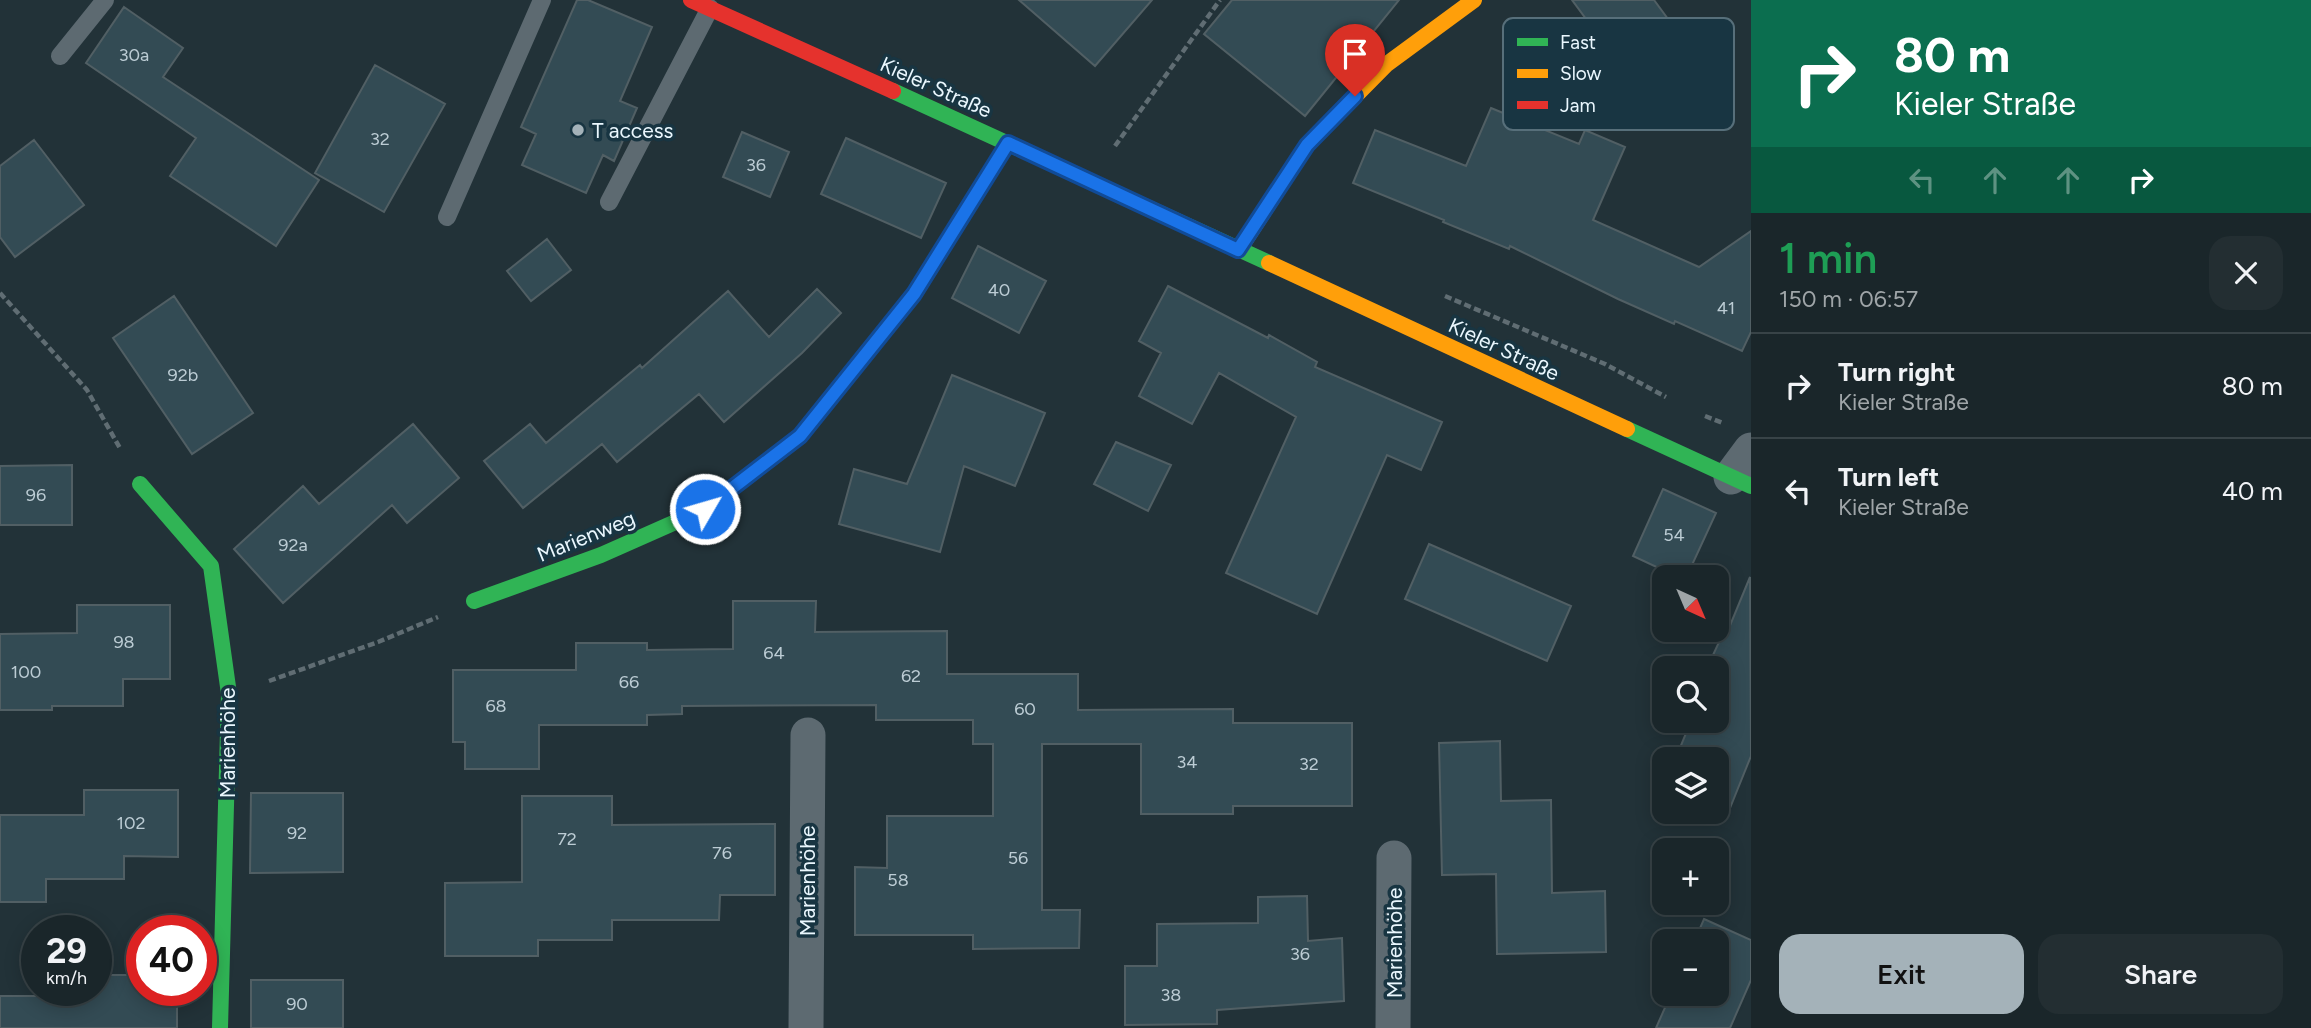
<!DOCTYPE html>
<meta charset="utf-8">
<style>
body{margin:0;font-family:Figtree,sans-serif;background:#232e32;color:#f1f3f6;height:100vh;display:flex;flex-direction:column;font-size:26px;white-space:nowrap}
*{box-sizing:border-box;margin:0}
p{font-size:23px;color:#9fa5a8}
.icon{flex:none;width:38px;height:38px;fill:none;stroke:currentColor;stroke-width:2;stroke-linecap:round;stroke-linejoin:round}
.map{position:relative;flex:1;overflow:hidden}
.panel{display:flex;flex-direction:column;background:#1a262a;width:560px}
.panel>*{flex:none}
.top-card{background:#0b6e4f;color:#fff;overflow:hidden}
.needle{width:46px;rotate:136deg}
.controls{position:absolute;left:1652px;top:565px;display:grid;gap:14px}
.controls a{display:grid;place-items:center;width:77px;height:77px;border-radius:14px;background:#1a262a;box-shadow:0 4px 18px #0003,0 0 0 2px #384347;font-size:35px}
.speed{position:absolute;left:21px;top:915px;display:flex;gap:14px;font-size:35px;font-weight:700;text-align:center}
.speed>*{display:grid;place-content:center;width:91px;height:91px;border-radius:50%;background:#1a262a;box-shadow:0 4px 18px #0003,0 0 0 2px #384347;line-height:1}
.speed small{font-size:18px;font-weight:400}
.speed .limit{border:10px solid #d22;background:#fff;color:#111}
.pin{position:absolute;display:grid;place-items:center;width:60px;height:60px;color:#fff;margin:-72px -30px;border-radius:50% 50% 50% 0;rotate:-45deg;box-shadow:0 0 7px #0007}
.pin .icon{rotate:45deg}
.me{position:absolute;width:77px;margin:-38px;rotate:52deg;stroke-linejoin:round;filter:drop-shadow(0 0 5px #0008)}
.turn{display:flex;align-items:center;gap:24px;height:147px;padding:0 28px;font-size:32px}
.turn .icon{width:91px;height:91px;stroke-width:2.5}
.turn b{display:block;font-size:49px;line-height:60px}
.lanes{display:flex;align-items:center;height:66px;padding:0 28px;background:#0003;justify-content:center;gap:35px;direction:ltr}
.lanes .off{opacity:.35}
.round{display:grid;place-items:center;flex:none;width:74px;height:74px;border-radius:21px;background:#232e32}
.head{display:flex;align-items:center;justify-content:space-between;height:119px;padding:0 28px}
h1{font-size:42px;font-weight:600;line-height:52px;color:#1e9e55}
.action{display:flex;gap:14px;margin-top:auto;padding:14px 28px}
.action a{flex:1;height:80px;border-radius:21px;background:#a4b2b9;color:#111;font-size:28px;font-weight:600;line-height:80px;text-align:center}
.action a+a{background:#232e32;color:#f1f3f6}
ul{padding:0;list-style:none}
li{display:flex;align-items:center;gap:21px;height:105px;padding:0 28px;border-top:2px solid #384347}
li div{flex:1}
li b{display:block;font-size:26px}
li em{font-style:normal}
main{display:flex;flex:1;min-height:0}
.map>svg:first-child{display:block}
.building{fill:#334b54;stroke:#515f64;stroke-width:2}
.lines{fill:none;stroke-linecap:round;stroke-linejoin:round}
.path{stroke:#606d73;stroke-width:4.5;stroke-dasharray:7 3.5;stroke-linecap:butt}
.lane{stroke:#5d6a71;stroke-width:18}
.street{stroke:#5d6a71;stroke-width:35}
.fast{stroke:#30b455;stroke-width:16}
.slow{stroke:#ff9f0a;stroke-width:16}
.jam{stroke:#e5322d;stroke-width:16}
.route-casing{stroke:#114b97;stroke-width:18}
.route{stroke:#1a73e8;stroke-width:12}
.poi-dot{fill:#a4b2b9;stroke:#183542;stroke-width:2.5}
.labels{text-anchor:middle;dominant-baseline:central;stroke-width:7;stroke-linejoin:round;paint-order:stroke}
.number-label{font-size:18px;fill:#bcccd4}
.street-label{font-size:21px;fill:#eaf7fe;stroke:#183542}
.poi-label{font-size:21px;fill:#eaf7fe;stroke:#183542;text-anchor:start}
.key{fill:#183542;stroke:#576f7a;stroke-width:2}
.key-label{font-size:19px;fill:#eaf7fe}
</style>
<main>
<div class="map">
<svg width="1751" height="1028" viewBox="0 0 1751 1028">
<rect width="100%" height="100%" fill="#223238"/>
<path class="building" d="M577 0H588L652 27 620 101 637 108 614 161 603 155 586 193 522 165 536 134 521 127Z
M1019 0H1152L1095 66Z
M1232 0H1399L1305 116 1204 34Z
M1572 0H1654L1682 38 1629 77Z
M124 7 183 48 163 77 319 180 276 246 170 176 196 138 86 63Z
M375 65 445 104 384 212 315 173Z
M1491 108 1579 144 1585 130 1625 147 1593 220 1699 267 1751 231V332L1742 351 1675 321 1674 324 1618 299 1510 246 1509 249 1443 222 1444 220 1353 183 1375 130 1466 166Z
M742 132 789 152 770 197 723 177Z
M846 138 946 183 921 238 821 194Z
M34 140 84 205 15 257 0 237V166Z
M547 239 571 270 531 301 507 271Z
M978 246 1046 281 1019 333 952 298Z
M1168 286 1268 338 1269 335 1317 362 1315 367 1442 422 1421 470 1387 455 1317 614 1226 573 1296 417 1219 373 1192 424 1139 396 1161 353 1139 341Z
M817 289 841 313 802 353 724 422 699 394 617 462 602 444 523 508 484 461 530 424 546 443 640 365 642 368 728 291 769 337Z
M174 296 253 413 192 454 113 338Z
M952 375 1045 413 1015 486 964 466 940 552 839 524 854 469 907 484Z
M413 424 459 478 407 523 392 505 283 603 234 549 303 486 319 504Z
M1116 442 1171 465 1148 511 1094 484Z
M72 465V525H0V466Z
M1663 489 1716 513 1686 578H1680L1633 556Z
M1429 544 1571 606 1547 661 1405 599Z
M1750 577 1751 756 1726 818 1713 812H1717V760H1675L1691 721H1717V668H1707L1726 627 1729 628Z
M733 601H816L815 632 947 631V674H1078V710L1233 709V723H1352V806H1233V814H1141V744H1042V910H1080L1079 948 973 949V935H855V867L887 868V816H993V744H973V720H876V705L682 706V714L647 715V725H539V769H465V742H453V670H576V643H647V650L733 649Z
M77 605H170V679H123V706H52V710H0V634L77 633Z
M1500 741 1501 801 1551 800 1552 893 1605 891 1606 952 1497 954 1496 874 1442 875 1439 743Z
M84 790H178V857L124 856V879H46V902H0V815H84Z
M251 793H343V872L250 873Z
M522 796H612V825L775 824V895H720L719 920H612V940H538V956H445V883L522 882Z
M1307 896 1308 941 1342 938 1344 1001 1217 1010V1024L1125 1025V966H1157V924L1258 923V897Z
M1704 919 1751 940V980L1730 1028H1656L1671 994H1717V942H1694Z
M96 975H142V990H177V1028H0V996H85V990H96Z
M251 980H343V1028H251Z"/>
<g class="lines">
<path class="path" d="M1115 146 1220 0
M0 293 87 390 121 450
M1445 296 1605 364 1666 397
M1705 416 1723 423
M269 681 378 642 438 617"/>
<path class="lane" d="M60 56 105 0
M609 202 710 8
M447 217 542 0"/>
<path class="street" d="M1731 477 1751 450
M806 1028 808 735
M1393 1028 1394 858"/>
<path class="fast" d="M893 91 1269 263
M1627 429 1751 486
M140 484 211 566 229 694 220 1028
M474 601 601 555 705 509 800 436 915 293"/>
<path class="slow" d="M1239 250 1307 145 1387 64 1474 0
M1269 263 1627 429
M915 293 1008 143"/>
<path class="jam" d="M691 0 893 91"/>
</g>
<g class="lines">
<g class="route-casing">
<path id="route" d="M705 509 800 436 914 294 1008 143 1238 250 1307 145 1355 96"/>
</g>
<use href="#route" class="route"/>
</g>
<circle class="poi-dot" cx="578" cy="130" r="7"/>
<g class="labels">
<g class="number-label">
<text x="134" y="55">30a</text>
<text x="380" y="139">32</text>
<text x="756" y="165">36</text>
<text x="999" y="290">40</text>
<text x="1726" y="308">41</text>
<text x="183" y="375">92b</text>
<text x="36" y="495">96</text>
<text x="1674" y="535">54</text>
<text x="293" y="545">92a</text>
<text x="124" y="642">98</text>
<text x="774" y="653">64</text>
<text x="26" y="672">100</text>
<text x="911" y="676">62</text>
<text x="629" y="682">66</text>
<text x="496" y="706">68</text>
<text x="1025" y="709">60</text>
<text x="1187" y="762">34</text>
<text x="1309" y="764">32</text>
<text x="131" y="823">102</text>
<text x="297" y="833">92</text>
<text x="567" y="839">72</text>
<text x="722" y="853">76</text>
<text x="1018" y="858">56</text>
<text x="898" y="880">58</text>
<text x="1300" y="954">36</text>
<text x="1171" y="995">38</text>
<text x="297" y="1004">90</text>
</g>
<g class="street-label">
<text transform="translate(936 87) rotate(24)">Kieler Straße</text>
<text transform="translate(1504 349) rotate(25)">Kieler Straße</text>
<text transform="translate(586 536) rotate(-22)">Marienweg</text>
<text transform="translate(227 743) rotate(-90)">Marienhöhe</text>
<text transform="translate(807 881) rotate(-90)">Marienhöhe</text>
<text transform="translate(1394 943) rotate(-90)">Marienhöhe</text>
</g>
<g class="poi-label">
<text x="592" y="130">T access</text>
</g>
</g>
<rect x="1503" y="18" width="231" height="112" rx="10" class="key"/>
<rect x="1517" y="38" width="31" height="8" fill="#30b455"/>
<rect x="1517" y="69" width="31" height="9" fill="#ff9f0a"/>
<rect x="1517" y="101" width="31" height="8" fill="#e5322d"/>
<g class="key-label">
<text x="1560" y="49">Fast</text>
<text x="1560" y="80">Slow</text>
<text x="1560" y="112">Jam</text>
</g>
</svg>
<div class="controls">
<a><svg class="needle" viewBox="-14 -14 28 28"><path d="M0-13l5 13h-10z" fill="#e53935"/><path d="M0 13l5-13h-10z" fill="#9fa5a8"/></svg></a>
<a><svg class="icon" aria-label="search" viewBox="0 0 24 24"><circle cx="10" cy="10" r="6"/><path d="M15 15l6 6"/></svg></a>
<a><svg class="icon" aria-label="layers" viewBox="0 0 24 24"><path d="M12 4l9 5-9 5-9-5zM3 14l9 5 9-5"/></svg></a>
<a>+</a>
<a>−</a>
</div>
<div class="speed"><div>29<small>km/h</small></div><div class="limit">40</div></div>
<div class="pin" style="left:1355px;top:96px;background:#d93025"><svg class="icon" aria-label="arrive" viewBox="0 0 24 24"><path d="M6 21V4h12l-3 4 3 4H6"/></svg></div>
<svg class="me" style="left:705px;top:509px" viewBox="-20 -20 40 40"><circle r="17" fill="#1a73e8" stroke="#fff" stroke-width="3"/><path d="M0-11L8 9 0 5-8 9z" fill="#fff"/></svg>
</div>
<section class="panel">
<div class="top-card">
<div class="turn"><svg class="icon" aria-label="right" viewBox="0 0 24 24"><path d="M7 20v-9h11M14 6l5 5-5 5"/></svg><div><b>80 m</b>Kieler Straße</div></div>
<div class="lanes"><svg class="icon off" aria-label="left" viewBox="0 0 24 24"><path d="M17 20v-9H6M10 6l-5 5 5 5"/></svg><svg class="icon off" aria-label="ahead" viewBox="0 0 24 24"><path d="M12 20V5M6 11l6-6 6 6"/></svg><svg class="icon off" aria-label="ahead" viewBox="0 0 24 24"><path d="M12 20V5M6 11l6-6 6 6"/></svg><svg class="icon" aria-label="right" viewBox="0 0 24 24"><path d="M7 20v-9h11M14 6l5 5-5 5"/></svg></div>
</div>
<div class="head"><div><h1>1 min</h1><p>150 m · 06:57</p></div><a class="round"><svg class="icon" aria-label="close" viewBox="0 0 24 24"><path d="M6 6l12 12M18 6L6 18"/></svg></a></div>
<ul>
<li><svg class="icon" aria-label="right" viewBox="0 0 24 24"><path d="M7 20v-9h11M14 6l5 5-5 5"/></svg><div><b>Turn right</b><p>Kieler Straße</p></div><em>80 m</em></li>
<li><svg class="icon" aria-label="left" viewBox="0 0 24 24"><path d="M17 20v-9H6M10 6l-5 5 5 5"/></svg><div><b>Turn left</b><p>Kieler Straße</p></div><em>40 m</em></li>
</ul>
<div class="action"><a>Exit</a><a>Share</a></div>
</section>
</main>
